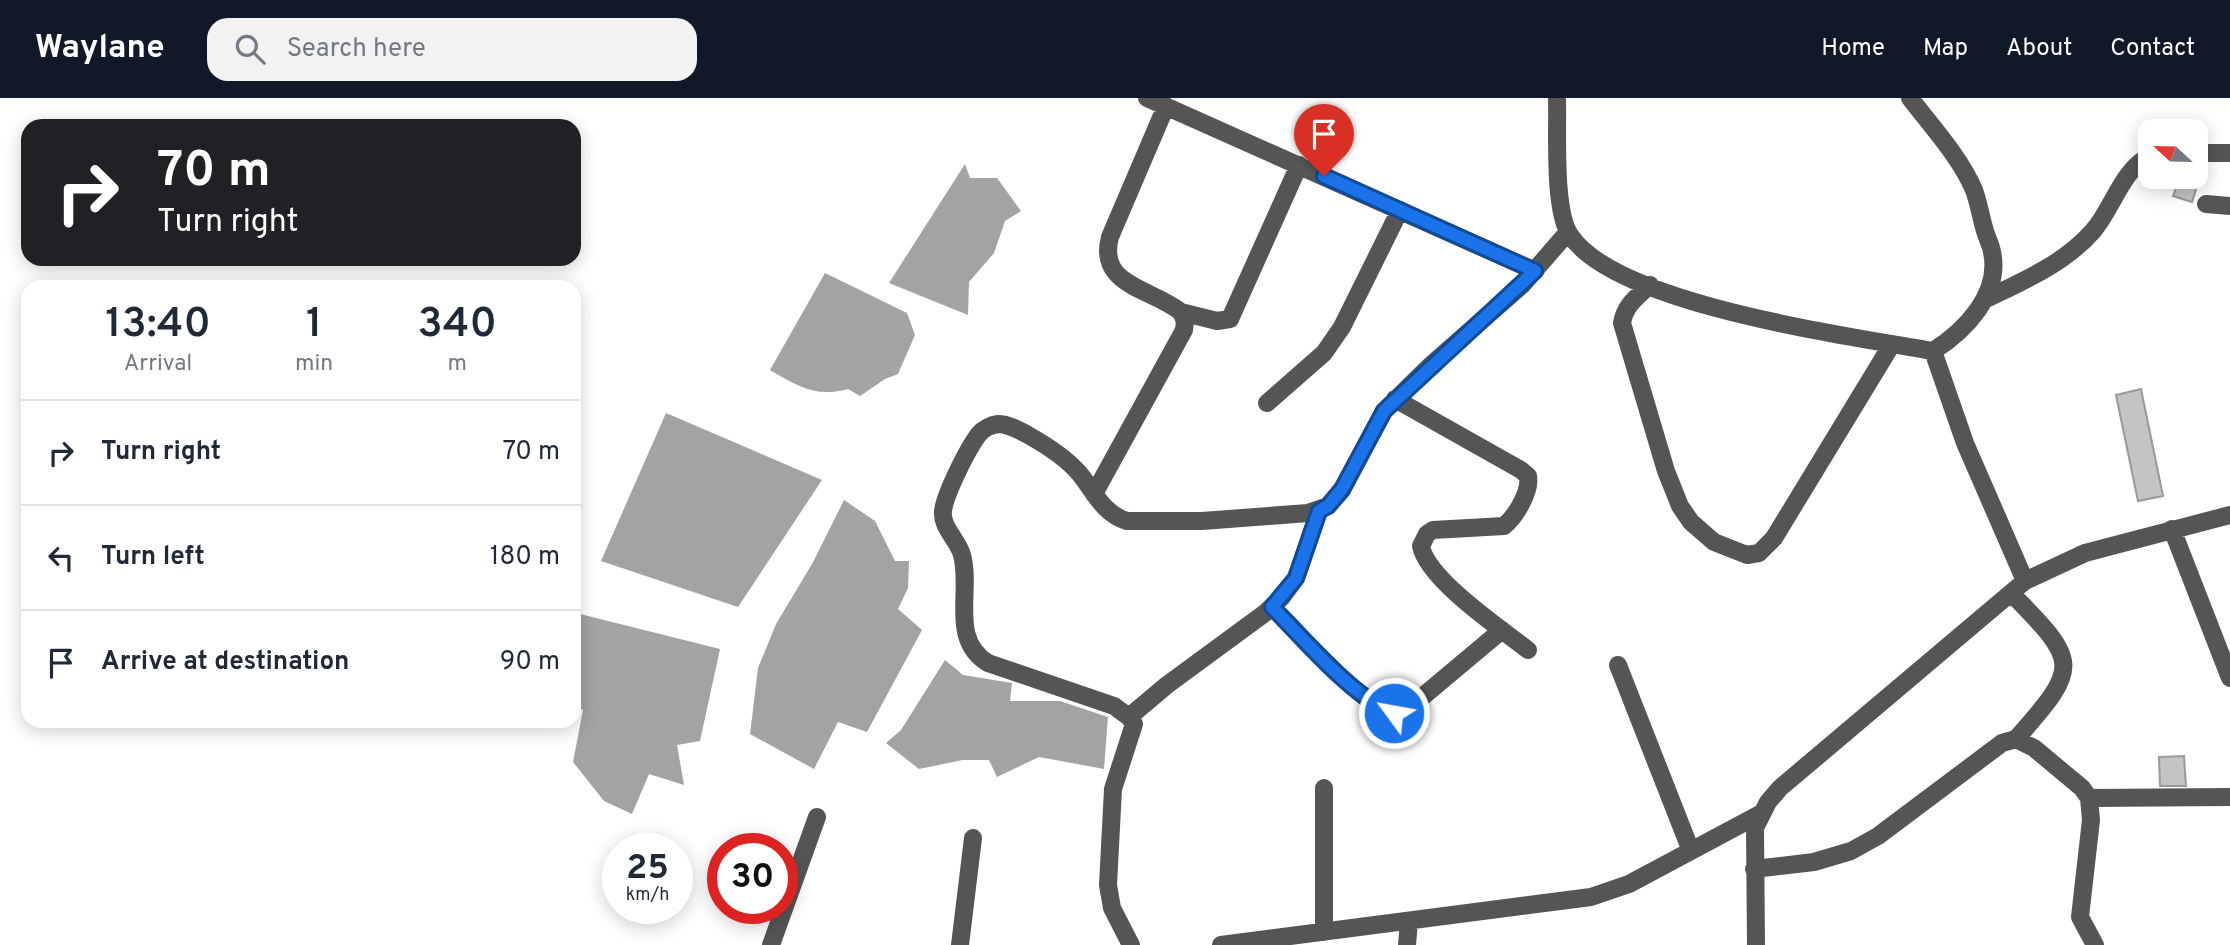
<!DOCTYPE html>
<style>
body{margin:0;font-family:Overpass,sans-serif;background:#f2f2f3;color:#1f2937;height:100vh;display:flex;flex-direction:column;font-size:26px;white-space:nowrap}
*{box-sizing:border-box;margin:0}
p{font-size:23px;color:#747a83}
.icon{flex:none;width:38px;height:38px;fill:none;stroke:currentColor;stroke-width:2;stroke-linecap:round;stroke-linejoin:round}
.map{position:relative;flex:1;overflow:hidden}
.details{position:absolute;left:21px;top:182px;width:560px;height:448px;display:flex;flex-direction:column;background:#fff;border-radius:21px;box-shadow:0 4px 18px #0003}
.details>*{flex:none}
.banner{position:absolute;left:21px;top:21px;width:560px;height:147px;border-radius:21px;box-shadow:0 4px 18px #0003;background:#202124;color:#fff;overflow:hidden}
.needle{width:46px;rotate:292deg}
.fabs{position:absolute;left:2138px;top:21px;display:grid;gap:14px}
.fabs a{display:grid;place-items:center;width:70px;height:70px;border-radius:14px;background:#fff;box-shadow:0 4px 18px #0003;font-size:35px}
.speed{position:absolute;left:602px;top:735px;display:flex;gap:14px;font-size:35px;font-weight:700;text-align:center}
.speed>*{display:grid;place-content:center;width:91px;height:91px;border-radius:50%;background:#fff;box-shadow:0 4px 18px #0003;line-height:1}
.speed small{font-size:18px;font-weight:400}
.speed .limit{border:10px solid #d22;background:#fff;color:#111}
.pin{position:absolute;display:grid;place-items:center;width:60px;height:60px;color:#fff;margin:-72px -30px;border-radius:50% 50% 50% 0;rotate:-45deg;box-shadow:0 0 7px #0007}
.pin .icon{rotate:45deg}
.me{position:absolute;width:77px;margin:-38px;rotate:302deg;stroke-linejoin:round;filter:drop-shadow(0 0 5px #0008)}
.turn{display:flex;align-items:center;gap:24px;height:147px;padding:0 21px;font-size:32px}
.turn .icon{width:91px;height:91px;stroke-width:2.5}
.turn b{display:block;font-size:49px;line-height:60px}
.eta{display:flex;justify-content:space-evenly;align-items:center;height:119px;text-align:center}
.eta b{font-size:42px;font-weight:600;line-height:49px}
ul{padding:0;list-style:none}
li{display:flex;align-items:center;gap:21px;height:105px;padding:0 21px;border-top:2px solid #e0e1e3}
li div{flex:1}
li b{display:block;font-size:26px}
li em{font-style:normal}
header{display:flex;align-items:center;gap:42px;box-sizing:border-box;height:98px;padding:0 35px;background:#111827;color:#fff}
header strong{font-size:33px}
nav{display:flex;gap:38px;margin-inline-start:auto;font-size:24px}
.search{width:490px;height:63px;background:#f2f2f3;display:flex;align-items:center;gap:18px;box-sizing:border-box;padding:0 24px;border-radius:21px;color:#747a83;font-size:26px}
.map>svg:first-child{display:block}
.water{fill:#a3a3a3}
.building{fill:#c4c4c4;stroke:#999;stroke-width:2}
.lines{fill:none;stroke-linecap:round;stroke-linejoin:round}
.minor{stroke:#555;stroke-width:18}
.route-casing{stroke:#114b97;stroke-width:18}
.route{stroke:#1a73e8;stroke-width:12}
</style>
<header>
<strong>Waylane</strong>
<div class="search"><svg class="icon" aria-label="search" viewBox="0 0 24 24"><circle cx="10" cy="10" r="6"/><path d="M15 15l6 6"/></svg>Search here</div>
<nav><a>Home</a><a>Map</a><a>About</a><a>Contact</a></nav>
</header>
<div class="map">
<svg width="2230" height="847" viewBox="0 0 2230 847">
<rect width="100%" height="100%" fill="#fff"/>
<path class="water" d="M965 66 970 80H997L1021 113 1005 123 994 155 969 184 968 217 889 185Z
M825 175 907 215 915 237 898 276 885 281 860 298 848 291C816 300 797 288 770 272Z
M666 315 822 382 738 509 601 463Z
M844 402 875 423 895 463H909L908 490 898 511 922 532 867 634 838 624 814 671 750 636 758 570 776 526 812 466Z
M576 515 720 551 700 643 677 647 684 687 649 676 632 716 604 703 573 664 583 612 574 606Z
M945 562 963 577 1012 585 1010 603H1060L1108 619 1104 671 1039 659 997 679 989 662H963L919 671 886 645 901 632Z"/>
<path class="building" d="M2180 79H2200L2192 104 2173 98Z
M2141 291 2163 398 2138 403 2116 297Z
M2184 658 2186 688H2160L2159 659Z"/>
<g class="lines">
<path class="minor" d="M1147 0 1535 173
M1557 0C1558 32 1553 112 1570 137 1616 207 1850 238 1933 253L1965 345 2025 483
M1910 0C1932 29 1960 59 1974 92 1979 106 1981 120 1985 133 1987 140 1991 147 1992 154 2001 196 1965 233 1933 253
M2196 55H2230
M2206 106 2230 108
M1650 187C1637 199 1625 207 1622 225L1666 373 1680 408 1691 424 1714 444 1747 457 1759 455 1774 440 1892 246
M1984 202C2023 183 2064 166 2093 133 2113 110 2122 71 2151 57
M1181 214 1217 223 1230 221 1299 67
M1395 301 1521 372 1528 378C1531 394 1515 419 1504 428L1433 432 1427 436 1421 448C1427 481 1501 531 1528 552
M1267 305 1324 255 1342 229 1400 112
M1094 396 1184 232 1185 223 1181 214C1151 190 1097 188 1110 139L1166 8
M2172 431 2230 580
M2011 495C2079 564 2081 568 2016 641
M1272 509C1302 538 1356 603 1394 615L1409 610 1502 532
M1618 567 1691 753
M1129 619 1167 587 1265 515 1282 499 1296 480 1319 413
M2089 700 2230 699
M1754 771 1814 764 1851 753 1878 738 2002 645 2016 641 2034 650 2082 690 2089 700 2091 722 2080 819 2095 847
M1324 834V690
M771 847 817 719
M960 847 973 740
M1131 847 1112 810 1108 787 1113 691 1134 626 1129 619 1114 608 988 565C949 541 972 494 962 457 958 442 941 429 943 413 945 396 968 350 979 336 983 331 991 327 998 326 1008 326 1019 332 1028 337 1046 347 1065 359 1079 375 1094 393 1103 416 1127 423H1202L1308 415 1328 408 1342 392 1384 313 1431 267 1522 187 1568 134
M1221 847 1591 799 1629 786 1762 715
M1407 847 1409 823
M1756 847 1755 730 1768 704 1780 690 2025 483 2085 455 2230 417"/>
</g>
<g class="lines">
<g class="route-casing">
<path id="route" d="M1324 78 1535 173 1384 313 1342 391 1328 408 1319 413 1296 480 1272 509C1302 539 1355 602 1394 615"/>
</g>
<use href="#route" class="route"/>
</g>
</svg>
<div class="fabs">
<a><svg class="needle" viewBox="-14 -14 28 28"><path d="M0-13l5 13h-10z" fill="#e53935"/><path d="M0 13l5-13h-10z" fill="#747a83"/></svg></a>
</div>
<div class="speed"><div>25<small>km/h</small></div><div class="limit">30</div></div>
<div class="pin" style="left:1324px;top:78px;background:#d93025"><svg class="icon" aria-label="arrive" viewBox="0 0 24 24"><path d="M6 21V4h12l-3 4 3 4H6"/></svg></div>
<svg class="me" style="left:1394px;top:615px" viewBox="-20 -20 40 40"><circle r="17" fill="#1a73e8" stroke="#fff" stroke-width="3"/><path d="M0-11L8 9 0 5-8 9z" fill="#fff"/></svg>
<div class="banner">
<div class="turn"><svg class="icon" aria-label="right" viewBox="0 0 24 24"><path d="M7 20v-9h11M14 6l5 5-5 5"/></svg><div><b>70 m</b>Turn right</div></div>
</div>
<section class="details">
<div class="eta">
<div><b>13:40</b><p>Arrival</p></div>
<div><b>1</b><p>min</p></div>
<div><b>340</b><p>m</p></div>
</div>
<ul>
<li><svg class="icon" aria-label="right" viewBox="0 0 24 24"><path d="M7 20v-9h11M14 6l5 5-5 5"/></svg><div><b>Turn right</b></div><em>70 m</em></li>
<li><svg class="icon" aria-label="left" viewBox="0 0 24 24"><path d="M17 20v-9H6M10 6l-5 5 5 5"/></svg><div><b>Turn left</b></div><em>180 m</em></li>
<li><svg class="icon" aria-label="arrive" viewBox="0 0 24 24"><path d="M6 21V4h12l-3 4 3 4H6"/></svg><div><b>Arrive at destination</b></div><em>90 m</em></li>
</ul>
</section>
</div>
